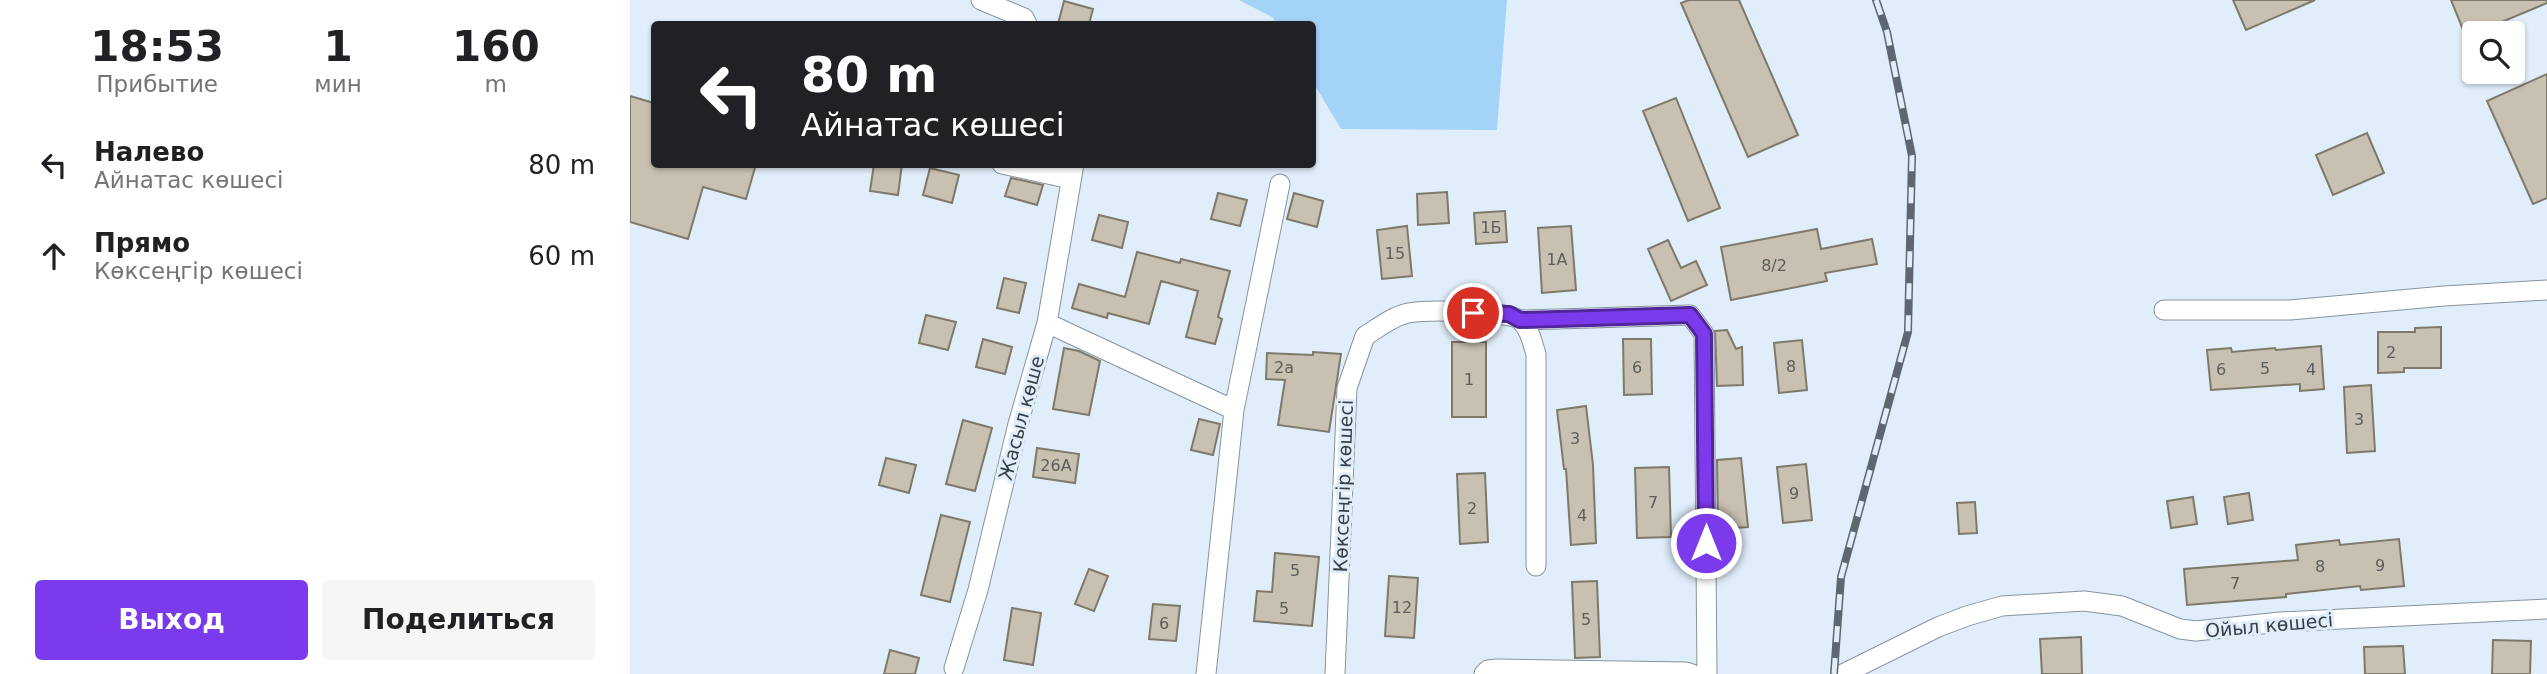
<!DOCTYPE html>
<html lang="ru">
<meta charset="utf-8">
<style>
body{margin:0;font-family:"DejaVu Sans",sans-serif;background:#f6f6f6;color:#202124;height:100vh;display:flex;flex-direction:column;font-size:26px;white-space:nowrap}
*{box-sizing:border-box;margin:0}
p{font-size:23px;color:#757577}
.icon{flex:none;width:38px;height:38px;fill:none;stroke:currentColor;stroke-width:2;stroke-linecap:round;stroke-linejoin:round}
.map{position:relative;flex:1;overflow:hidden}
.panel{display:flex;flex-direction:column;background:#fff;width:630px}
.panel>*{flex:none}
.top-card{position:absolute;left:21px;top:21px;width:665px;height:147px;border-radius:7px;box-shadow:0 2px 5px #0004;background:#202124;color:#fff;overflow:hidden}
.controls{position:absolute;left:1832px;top:21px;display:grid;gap:14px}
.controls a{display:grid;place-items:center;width:63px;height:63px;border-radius:7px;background:#fff;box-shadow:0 2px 5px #0004;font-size:35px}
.pin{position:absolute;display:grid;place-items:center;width:60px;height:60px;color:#fff;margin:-30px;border:4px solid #fff;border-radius:50%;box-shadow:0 2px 7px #0007}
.me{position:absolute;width:77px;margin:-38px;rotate:0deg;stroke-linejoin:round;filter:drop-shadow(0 0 5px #0008)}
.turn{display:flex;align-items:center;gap:24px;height:147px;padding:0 35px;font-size:32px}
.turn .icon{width:91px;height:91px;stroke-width:2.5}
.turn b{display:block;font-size:49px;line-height:60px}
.eta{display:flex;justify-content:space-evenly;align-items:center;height:119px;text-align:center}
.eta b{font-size:42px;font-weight:700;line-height:49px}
.primary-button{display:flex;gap:14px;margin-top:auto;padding:14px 35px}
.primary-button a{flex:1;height:80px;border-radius:7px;background:#7c3aed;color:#fff;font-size:28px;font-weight:700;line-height:80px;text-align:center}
.primary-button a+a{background:#f6f6f6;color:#202124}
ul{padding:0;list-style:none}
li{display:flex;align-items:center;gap:21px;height:91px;padding:0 35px}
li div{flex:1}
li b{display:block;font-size:26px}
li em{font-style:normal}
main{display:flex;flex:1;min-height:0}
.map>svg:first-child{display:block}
.green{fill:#a3d3f6}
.building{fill:#c8c0b0;stroke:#7f796a;stroke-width:2}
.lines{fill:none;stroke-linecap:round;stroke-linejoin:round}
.minor-casing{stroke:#85949f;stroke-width:21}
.minor{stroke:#fff;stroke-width:19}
.rail-casing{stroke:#5f676e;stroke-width:8}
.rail{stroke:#dfeefa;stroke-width:5;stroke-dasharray:16;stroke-linecap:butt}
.route-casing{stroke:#51269a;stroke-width:18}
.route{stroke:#7c3aed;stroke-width:12}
.labels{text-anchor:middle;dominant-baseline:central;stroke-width:6;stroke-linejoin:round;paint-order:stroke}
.number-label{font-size:16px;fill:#5c5e5e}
.street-label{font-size:19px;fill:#383e43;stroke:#dfeefa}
</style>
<main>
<section class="panel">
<div class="eta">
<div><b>18:53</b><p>Прибытие</p></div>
<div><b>1</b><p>мин</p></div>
<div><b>160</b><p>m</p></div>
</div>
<ul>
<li><svg class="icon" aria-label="left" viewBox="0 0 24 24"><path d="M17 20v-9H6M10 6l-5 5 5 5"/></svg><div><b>Налево</b><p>Айнатас көшесі</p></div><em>80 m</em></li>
<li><svg class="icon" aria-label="ahead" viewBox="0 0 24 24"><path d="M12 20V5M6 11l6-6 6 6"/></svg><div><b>Прямо</b><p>Көксеңгір көшесі</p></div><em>60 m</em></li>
</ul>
<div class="primary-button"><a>Выход</a><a>Поделиться</a></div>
</section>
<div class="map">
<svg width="1917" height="674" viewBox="0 0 1917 674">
<rect width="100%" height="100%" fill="#dfeefa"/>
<path class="green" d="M609 0H877L867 130 711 129 683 82 682 24H647L642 17Z"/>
<path class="building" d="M1059 0H1109L1168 135 1118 157 1051 3Z
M1603 0H1685L1616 30Z
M1821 0H1917V3L1836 37Z
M434 1 463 9 459 24H428Z
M1917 74V198L1903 204 1857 101Z
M0 96 24 103V164H126L116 199 73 187 58 239 0 222Z
M1046 98 1090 208 1058 221 1013 111Z
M1737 133 1754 173 1703 195 1686 155Z
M244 164H272L268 195 240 191Z
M300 168 329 175 322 203 293 195Z
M381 178 413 185 407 205 375 196Z
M817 192 819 223 788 225 787 194Z
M588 193 617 200 610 226 581 219Z
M664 193 693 201 687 227 657 219Z
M875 211 877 242 846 244 844 213Z
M469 215 498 222 492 248 462 240Z
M777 226 782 276 752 279 747 230Z
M941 226 946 290 912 293 908 228Z
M1187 229 1191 249 1242 239 1247 264 1195 273 1197 281 1101 300 1091 247Z
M1038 240 1051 268 1066 261 1077 285 1041 301 1018 249Z
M507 252 550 263 551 259 600 271 588 317 592 319 585 344 556 337 568 291 531 281 519 324 478 313 477 318 442 308 449 284 495 297Z
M374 278 396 283 389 313 367 308Z
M296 315 326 322 318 350 289 343Z
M1811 327V368H1774V372L1748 373V332H1785V328Z
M1097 330 1106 349 1112 347 1113 385 1087 386 1085 331Z
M353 339 382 347 375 374 346 367Z
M993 339H1021L1022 394 994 395Z
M1172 340 1177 390 1149 393 1144 343Z
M822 342H856V417H822Z
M1691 346 1694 389 1670 391V384L1581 390 1577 350 1601 348 1602 352 1645 348 1646 350Z
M434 348 449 351 470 361 459 415 423 409Z
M683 352 711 354 699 432 648 425 655 380 636 379 637 353 683 355Z
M1741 385 1745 451 1717 453 1714 387Z
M956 406 963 465 966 543 941 545 936 469H934L927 410Z
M569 419 590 424 583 455 561 450Z
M333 420 362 428 345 491 316 484Z
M407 448 449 454 445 483 403 477Z
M256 458 286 465 279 493 249 485Z
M1111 458 1118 527 1088 529 1087 460Z
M1176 464 1182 520 1153 523 1147 467Z
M1039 467 1041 537 1007 538 1005 468Z
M855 473 858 542 830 544 827 474Z
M1619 493 1623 520 1598 524 1594 497Z
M1563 497 1567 524 1541 528 1537 501Z
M1345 502 1347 533 1329 534 1327 503Z
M311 515 340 522 320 602 291 595Z
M1769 539 1774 586 1731 590 1730 586 1656 594V597L1557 605 1554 569 1668 560 1666 545 1709 540 1710 545Z
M645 553 689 557 682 626 624 621 627 591 642 592Z
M459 569 478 576 464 611 445 604Z
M759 576 788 578 784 638 755 636Z
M967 581 970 657 945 658 942 582Z
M523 604 550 606 546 641 519 639Z
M382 608 411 613 403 665 374 660Z
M1451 637 1452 674H1412L1410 639Z
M1863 640 1901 641 1900 674H1862Z
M1773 646 1775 674H1735L1734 647Z
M260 650 289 658 285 674H254Z"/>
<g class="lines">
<g class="minor-casing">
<path id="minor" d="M351 0 394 18 397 24
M372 164 441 179
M1534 310H1660L1814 296 1917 290
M890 320 1060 315 1074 334 1077 674
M417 323 604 410
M324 668 348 590 388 424 417 323 444 164
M576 674 604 410 650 184
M705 674 717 388 735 336C748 328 763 316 778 313 796 310 878 310 890 320 900 329 902 342 906 354V566
M854 674 858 670 867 669 1056 672 1062 674
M1213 674 1308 627 1337 616 1372 606 1454 601 1492 606 1550 629 1566 631 1650 622 1917 609"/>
</g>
<use href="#minor" class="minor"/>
<g class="rail-casing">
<path id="rail" d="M1204 674 1211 577 1278 332 1282 156 1257 32 1246 0"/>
</g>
<use href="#rail" class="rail"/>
</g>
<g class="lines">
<g class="route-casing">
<path id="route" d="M843 313 879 314 890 320 1060 315 1074 334 1076 543"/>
</g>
<use href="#route" class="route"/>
</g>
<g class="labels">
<g class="number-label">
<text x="861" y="227">1Б</text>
<text x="765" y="253">15</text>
<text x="927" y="259">1А</text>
<text x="1144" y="265">8/2</text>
<text x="1761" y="352">2</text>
<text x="1161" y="366">8</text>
<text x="654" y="367">2а</text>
<text x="1007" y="367">6</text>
<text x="1635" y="368">5</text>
<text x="1591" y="369">6</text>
<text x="1681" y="369">4</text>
<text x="839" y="379">1</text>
<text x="1729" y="419">3</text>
<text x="945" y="438">3</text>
<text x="426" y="465">26А</text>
<text x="1164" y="493">9</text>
<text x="1023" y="502">7</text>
<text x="842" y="508">2</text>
<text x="952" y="515">4</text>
<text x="1750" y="565">9</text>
<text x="1690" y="566">8</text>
<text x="665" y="570">5</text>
<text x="1605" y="583">7</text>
<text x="772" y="607">12</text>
<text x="654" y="608">5</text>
<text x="956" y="619">5</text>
<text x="534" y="623">6</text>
</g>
<g class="street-label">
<text transform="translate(391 418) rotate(-75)">Жасыл көше</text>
<text transform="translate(713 486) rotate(-88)">Көксеңгір көшесі</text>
<text transform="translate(1639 625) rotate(-5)">Ойыл көшесі</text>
</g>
</g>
</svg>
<div class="controls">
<a><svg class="icon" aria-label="search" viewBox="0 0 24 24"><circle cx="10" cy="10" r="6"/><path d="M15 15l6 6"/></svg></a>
</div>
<div class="pin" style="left:843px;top:313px;background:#d93025"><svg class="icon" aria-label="arrive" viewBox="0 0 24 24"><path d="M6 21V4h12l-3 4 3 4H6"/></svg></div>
<svg class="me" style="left:1076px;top:543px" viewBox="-20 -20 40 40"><circle r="17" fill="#7c3aed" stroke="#fff" stroke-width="3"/><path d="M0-11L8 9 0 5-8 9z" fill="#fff"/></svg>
<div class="top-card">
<div class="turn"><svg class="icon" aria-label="left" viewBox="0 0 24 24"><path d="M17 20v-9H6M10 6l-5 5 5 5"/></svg><div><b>80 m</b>Айнатас көшесі</div></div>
</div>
</div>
</main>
